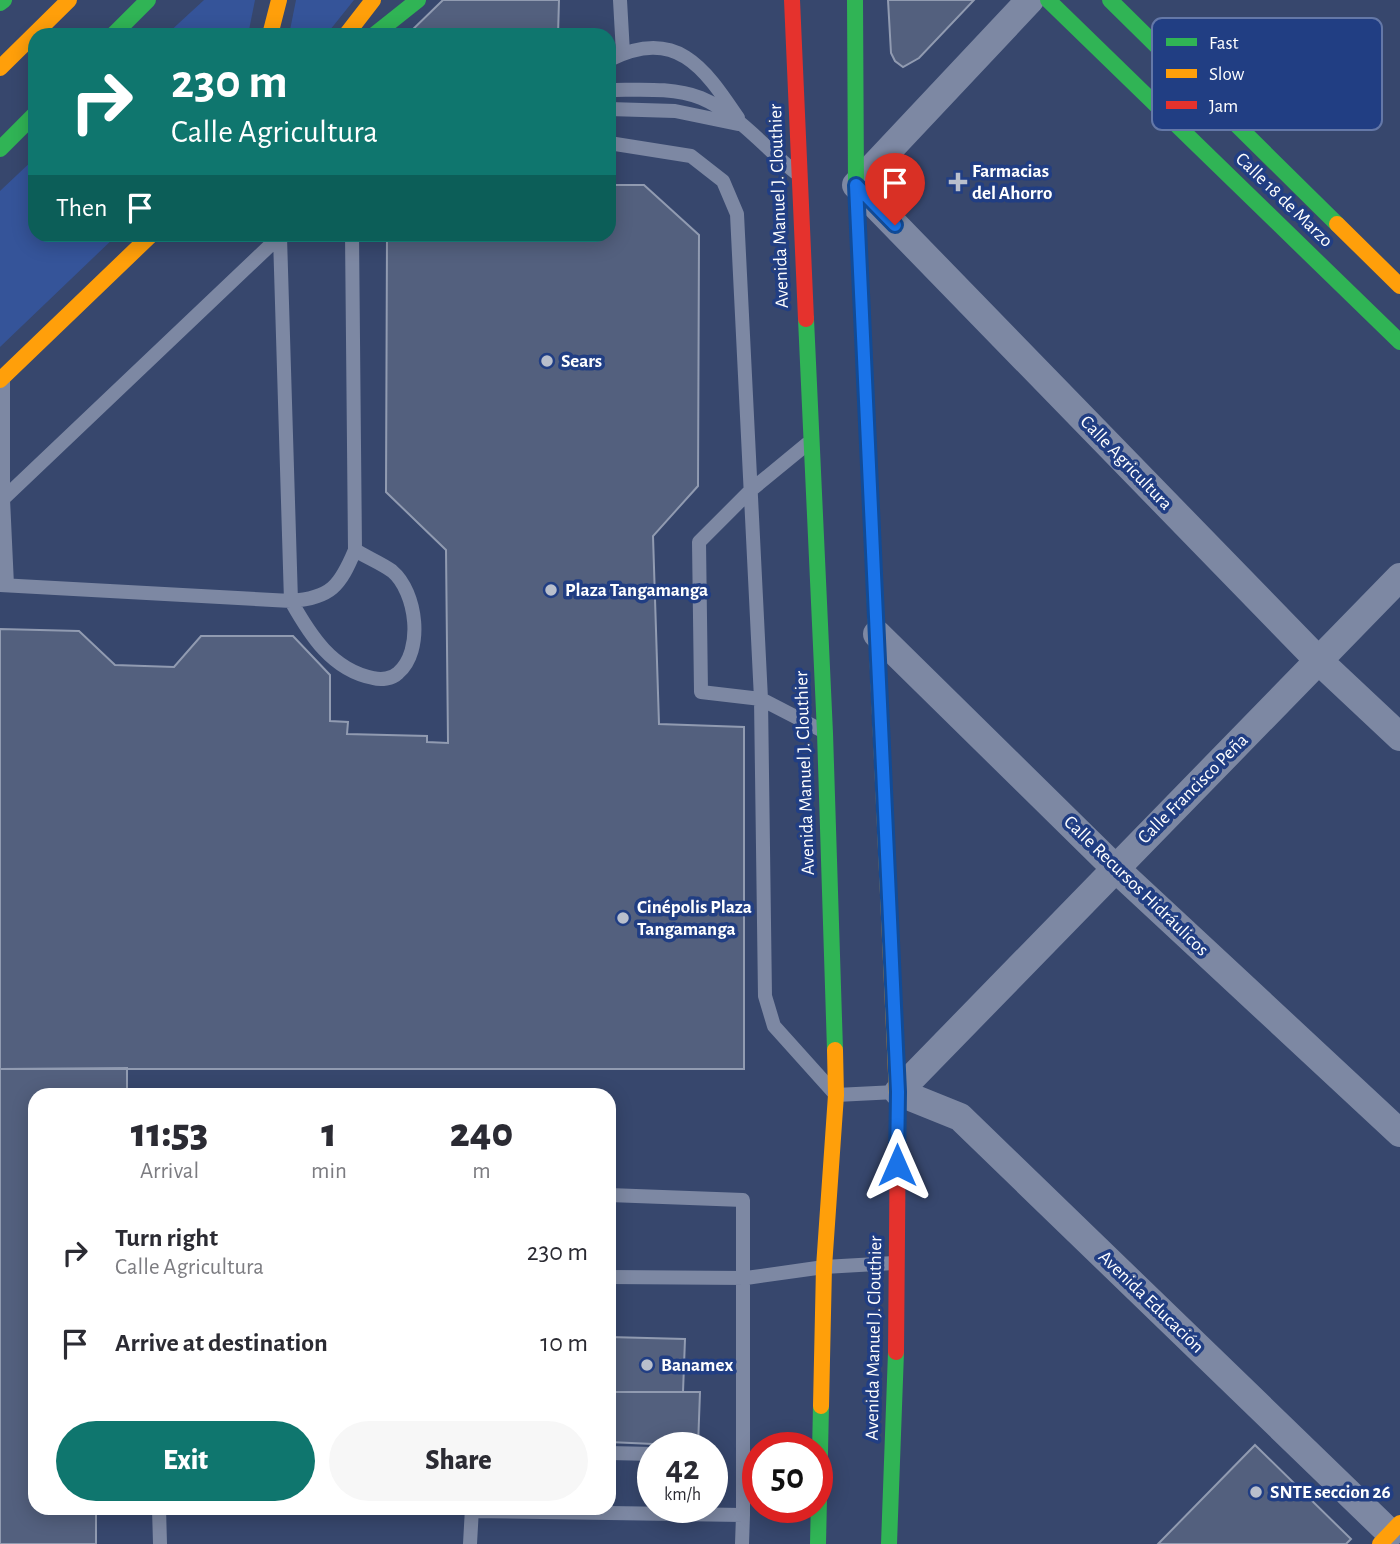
<!DOCTYPE html>
<meta charset="utf-8">
<style>
body{margin:0;font-family:"Alegreya Sans",sans-serif;background:#f7f7f7;color:#2b2b33;height:100vh;display:flex;flex-direction:column;font-size:26px;white-space:nowrap}
*{box-sizing:border-box;margin:0}
p{font-size:23px;color:#7c7c81}
.icon{flex:none;width:38px;height:38px;fill:none;stroke:currentColor;stroke-width:2;stroke-linecap:round;stroke-linejoin:round}
.map{position:relative;flex:1;overflow:hidden}
.panel{position:absolute;left:28px;top:1088px;width:588px;height:427px;display:flex;flex-direction:column;background:#fff;border-radius:21px;box-shadow:0 4px 18px #0003}
.panel>*{flex:none}
.top-card{position:absolute;left:28px;top:28px;width:588px;height:214px;border-radius:21px;box-shadow:0 4px 18px #0003;background:#0f766e;color:#fff;overflow:hidden}
.speed{position:absolute;left:637px;top:1432px;display:flex;gap:14px;font-size:35px;font-weight:700;text-align:center}
.speed>*{display:grid;place-content:center;width:91px;height:91px;border-radius:50%;background:#fff;box-shadow:0 4px 18px #0003;line-height:1}
.speed small{font-size:18px;font-weight:400}
.speed .limit{border:10px solid #d22;background:#fff;color:#111}
.pin{position:absolute;display:grid;place-items:center;width:60px;height:60px;color:#fff;margin:-72px -30px;border-radius:50% 50% 50% 0;rotate:-45deg;box-shadow:0 0 7px #0007}
.pin .icon{rotate:45deg}
.me{position:absolute;width:77px;margin:-38px;rotate:0deg;stroke-linejoin:round;filter:drop-shadow(0 0 5px #0008)}
.turn{display:flex;align-items:center;gap:24px;height:147px;padding:0 28px;font-size:32px}
.turn .icon{width:91px;height:91px;stroke-width:2.5}
.turn b{display:block;font-size:49px;line-height:60px}
.then{display:flex;align-items:center;height:66px;padding:0 28px;background:#0003;gap:14px;font-size:26px}
.eta{display:flex;justify-content:space-evenly;align-items:center;height:119px;text-align:center}
.eta b{font-size:42px;font-weight:800;line-height:49px}
.cta{display:flex;gap:14px;margin-top:auto;padding:14px 28px}
.cta a{flex:1;height:80px;border-radius:42px;background:#0f766e;color:#fff;font-size:28px;font-weight:800;line-height:80px;text-align:center}
.cta a+a{background:#f7f7f7;color:#2b2b33}
ul{padding:0;list-style:none}
li{display:flex;align-items:center;gap:21px;height:91px;padding:0 28px}
li div{flex:1}
li b{display:block;font-size:26px}
li em{font-style:normal}
.map>svg:first-child{display:block}
.green{fill:#355499}
.building{fill:#53607e;stroke:#919bb1;stroke-width:2}
.lines{fill:none;stroke-linecap:round;stroke-linejoin:round}
.lane{stroke:#7d88a3;stroke-width:14}
.street{stroke:#7d88a3;stroke-width:28}
.fast{stroke:#30b455;stroke-width:16}
.slow{stroke:#ff9f0a;stroke-width:16}
.jam{stroke:#e5322d;stroke-width:16}
.route-casing{stroke:#114b97;stroke-width:18}
.route{stroke:#1a73e8;stroke-width:12}
.poi-dot{fill:#b9bfcc;stroke:#213e83;stroke-width:2.5}
.labels{text-anchor:middle;dominant-baseline:central;stroke-width:7;stroke-linejoin:round;paint-order:stroke}
.poi-label{font-size:19px;font-weight:bold;fill:#fff;stroke:#213e83;text-anchor:start}
.street-label{font-size:19px;fill:#fff;stroke:#213e83}
.key{fill:#213e83;stroke:#6478a8;stroke-width:2}
.key-label{font-size:19px;fill:#fff}
</style>
<div class="map">
<svg width="1400" height="1544" viewBox="0 0 1400 1544">
<rect width="100%" height="100%" fill="#37476d"/>
<path class="green" d="M204 0H255L248 35H166Z
M296 0H354L326 35H289Z
M35 158V234L117 235 0 347V191Z"/>
<path class="building" d="M443 0H559L558 35H407Z
M888 0H974L919 58 903 67 895 61 891 53Z
M609 185H644L699 235 698 486 653 536 659 724 744 727V1069H0V629L79 631 115 665 174 667 201 636H293L330 675V721L348 722 347 734 427 736V742L448 743 446 550 386 492 387 234H609Z
M127 1068V1093L35 1096V1508H96V1544H0V1069Z
M609 1337 685 1339 683 1392H609Z
M609 1392H700L698 1446 609 1442Z
M1255 1445 1351 1539 1346 1544H1158Z"/>
<g class="lines">
<path class="lane" d="M620 0 623 53
M609 60C676 27 703 66 738 118
M609 90C639 90 673 87 701 98 737 113 765 148 795 172
M609 109 675 111 738 124
M609 143 691 156 723 181 737 214 761 699 765 996 774 1026 836 1095 896 1092
M280 237 291 601C310 635 332 670 373 678 381 680 392 679 398 673 424 651 417 592 392 571 381 563 366 557 355 550
M3 380V499L7 585
M807 444 751 490 699 542 701 692 761 699 821 730
M0 502 282 234
M0 585 291 601C331 598 340 586 355 550L352 234
M609 1195 743 1200V1515
M609 1277 746 1278 824 1267 894 1263
M609 1453 653 1454
M159 1508 160 1544
M472 1511 743 1515 742 1544
M470 1544 472 1508"/>
<path class="street" d="M1030 0 856 185 1319 661 1400 737
M877 634 1115 868 1400 1133
M1390 1533 960 1117 898 1092 1400 577"/>
<path class="fast" d="M855 0 856 185 875 604
M1048 0 1400 342
M1110 0 1337 224
M0 3 4 0
M113 35 148 0
M374 35 418 0
M0 149 35 114
M806 319 825 733 835 1050
M818 1544 821 1406
M889 1544 896 1352"/>
<path class="slow" d="M270 35 279 0
M346 35 373 0
M0 68 69 0
M1337 224 1400 286
M0 380 152 234
M875 604 898 1118
M821 1406 824 1267 836 1095 835 1050
M1380 1544 1400 1523"/>
<path class="jam" d="M792 0 806 319
M896 1352 898 1118"/>
</g>
<g class="lines">
<g class="route-casing">
<path id="route" d="M895 225 856 185 898 1092 897 1165"/>
</g>
<use href="#route" class="route"/>
</g>
<g class="poi-dot">
<path d="M954.5 171.5h7v7h7v7h-7v7h-7v-7h-7v-7h7z"/>
<circle cx="547" cy="361" r="7"/>
<circle cx="551" cy="590" r="7"/>
<circle cx="623" cy="918" r="7"/>
<circle cx="647" cy="1365" r="7"/>
<circle cx="1256" cy="1492" r="7"/>
</g>
<g class="labels">
<g class="poi-label">
<text x="972" y="171">Farmacias<tspan x="972" dy="22">del Ahorro</tspan></text>
<text x="561" y="361">Sears</text>
<text x="565" y="590">Plaza Tangamanga</text>
<text x="637" y="907">Cinépolis Plaza<tspan x="637" dy="22">Tangamanga</tspan></text>
<text x="661" y="1365">Banamex</text>
<text x="1270" y="1492">SNTE seccion 26</text>
</g>
<g class="street-label">
<text transform="translate(1284 200) rotate(44)">Calle 18 de Marzo</text>
<text transform="translate(779 206) rotate(-92)">Avenida Manuel J. Clouthier</text>
<text transform="translate(1126 463) rotate(46)">Calle Agricultura</text>
<text transform="translate(805 773) rotate(-92)">Avenida Manuel J. Clouthier</text>
<text transform="translate(1193 789) rotate(-45)">Calle Francisco Peña</text>
<text transform="translate(1136 886) rotate(44)">Calle Recursos Hidráulicos</text>
<text transform="translate(1151 1302) rotate(44)">Avenida Educación</text>
<text transform="translate(874 1338) rotate(-89)">Avenida Manuel J. Clouthier</text>
</g>
</g>
<rect x="1152" y="18" width="230" height="112" rx="10" class="key"/>
<rect x="1166" y="38" width="31" height="8" fill="#30b455"/>
<rect x="1166" y="69" width="31" height="9" fill="#ff9f0a"/>
<rect x="1166" y="101" width="31" height="8" fill="#e5322d"/>
<g class="key-label">
<text x="1209" y="49">Fast</text>
<text x="1209" y="80">Slow</text>
<text x="1209" y="112">Jam</text>
</g>
</svg>
<div class="speed"><div>42<small>km/h</small></div><div class="limit">50</div></div>
<div class="pin" style="left:895px;top:225px;background:#d93025"><svg class="icon" aria-label="arrive" viewBox="0 0 24 24"><path d="M6 21V4h12l-3 4 3 4H6"/></svg></div>
<svg class="me" style="left:897px;top:1165px" viewBox="-20 -20 40 40"><path d="M0-17L14 15 0 8-14 15z" fill="#1a73e8" stroke="#fff" stroke-width="4"/></svg>
<div class="top-card">
<div class="turn"><svg class="icon" aria-label="right" viewBox="0 0 24 24"><path d="M7 20v-9h11M14 6l5 5-5 5"/></svg><div><b>230 m</b>Calle Agricultura</div></div>
<div class="then">Then<svg class="icon" aria-label="arrive" viewBox="0 0 24 24"><path d="M6 21V4h12l-3 4 3 4H6"/></svg></div>
</div>
<section class="panel">
<div class="eta">
<div><b>11:53</b><p>Arrival</p></div>
<div><b>1</b><p>min</p></div>
<div><b>240</b><p>m</p></div>
</div>
<ul>
<li><svg class="icon" aria-label="right" viewBox="0 0 24 24"><path d="M7 20v-9h11M14 6l5 5-5 5"/></svg><div><b>Turn right</b><p>Calle Agricultura</p></div><em>230 m</em></li>
<li><svg class="icon" aria-label="arrive" viewBox="0 0 24 24"><path d="M6 21V4h12l-3 4 3 4H6"/></svg><div><b>Arrive at destination</b></div><em>10 m</em></li>
</ul>
<div class="cta"><a>Exit</a><a>Share</a></div>
</section>
</div>
